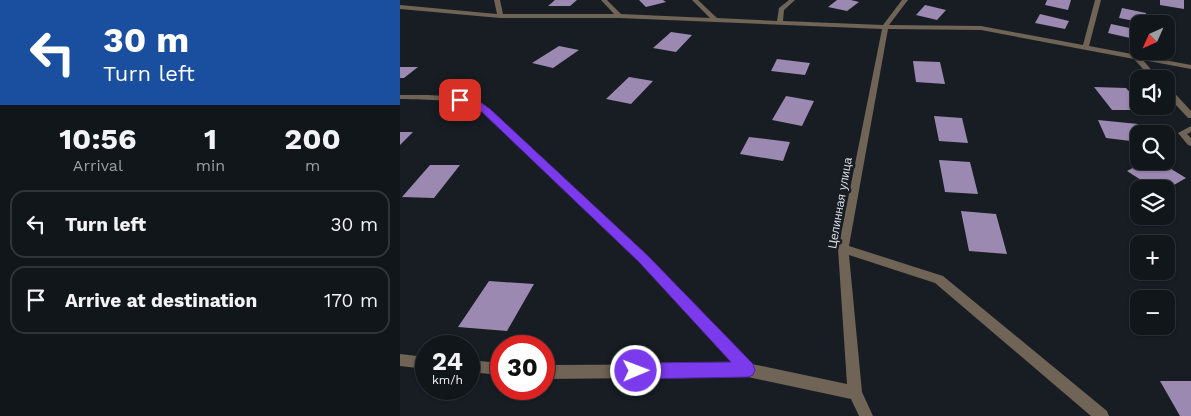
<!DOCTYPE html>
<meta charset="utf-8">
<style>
body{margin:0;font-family:"Work Sans",sans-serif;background:#1e2327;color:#f1f3f6;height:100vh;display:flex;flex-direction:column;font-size:19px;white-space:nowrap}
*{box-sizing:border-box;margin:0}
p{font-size:16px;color:#9c9fa2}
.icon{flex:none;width:28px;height:28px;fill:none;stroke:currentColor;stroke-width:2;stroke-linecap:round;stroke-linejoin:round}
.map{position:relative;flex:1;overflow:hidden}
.sheet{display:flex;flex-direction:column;background:#11161a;width:400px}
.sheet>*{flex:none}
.banner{background:#1a4fa0;color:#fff;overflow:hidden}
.needle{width:32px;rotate:225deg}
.tools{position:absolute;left:730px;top:15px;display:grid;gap:10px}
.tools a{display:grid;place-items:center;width:45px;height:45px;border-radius:10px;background:#11161a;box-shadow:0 1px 4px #0004,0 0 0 1px #303539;font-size:25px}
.speed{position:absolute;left:15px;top:335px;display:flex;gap:10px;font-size:25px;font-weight:700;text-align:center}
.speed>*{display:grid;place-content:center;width:65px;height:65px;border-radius:50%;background:#11161a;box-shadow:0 1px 4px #0004,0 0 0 1px #303539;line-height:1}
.speed small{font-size:12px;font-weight:400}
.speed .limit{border:8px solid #d22;background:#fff;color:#111}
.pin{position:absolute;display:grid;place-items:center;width:42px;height:42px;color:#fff;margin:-21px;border-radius:10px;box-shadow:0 2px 8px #0006}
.me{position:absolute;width:55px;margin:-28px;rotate:89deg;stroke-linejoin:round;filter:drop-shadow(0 0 4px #0008)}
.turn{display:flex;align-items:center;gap:18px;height:105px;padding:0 20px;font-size:22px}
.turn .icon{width:65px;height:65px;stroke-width:2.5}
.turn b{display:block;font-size:35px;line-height:42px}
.eta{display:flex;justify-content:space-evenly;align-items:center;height:85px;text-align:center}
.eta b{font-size:30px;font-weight:700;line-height:35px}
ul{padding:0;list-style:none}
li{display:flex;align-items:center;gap:15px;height:68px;margin:0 10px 8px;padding:0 10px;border:2px solid #303539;border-radius:15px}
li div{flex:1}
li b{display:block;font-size:19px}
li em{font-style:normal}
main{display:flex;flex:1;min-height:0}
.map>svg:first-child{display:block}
.building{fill:#9b89b1}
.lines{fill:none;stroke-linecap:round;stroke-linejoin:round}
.street{fill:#6f6455;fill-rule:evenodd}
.route{fill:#7c3aed;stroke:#51269a}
.labels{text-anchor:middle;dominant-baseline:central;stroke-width:5;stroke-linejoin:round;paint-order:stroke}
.street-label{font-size:12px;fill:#dadee2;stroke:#171d23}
</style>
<main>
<section class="sheet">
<div class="banner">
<div class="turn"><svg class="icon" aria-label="left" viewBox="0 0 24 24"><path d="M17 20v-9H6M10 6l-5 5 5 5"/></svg><div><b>30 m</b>Turn left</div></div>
</div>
<div class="eta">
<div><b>10:56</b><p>Arrival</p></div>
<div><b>1</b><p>min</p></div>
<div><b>200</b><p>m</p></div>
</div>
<ul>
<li><svg class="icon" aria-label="left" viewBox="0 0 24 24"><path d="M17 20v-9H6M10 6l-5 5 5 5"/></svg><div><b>Turn left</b></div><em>30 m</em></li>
<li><svg class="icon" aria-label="arrive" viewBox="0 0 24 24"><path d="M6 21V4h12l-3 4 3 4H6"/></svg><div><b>Arrive at destination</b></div><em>170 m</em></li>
</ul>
</section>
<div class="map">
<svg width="791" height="416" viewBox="0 0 791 416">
<rect width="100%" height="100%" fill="#171d23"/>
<path class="building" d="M155 0H177L170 6H148Z
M239 0H263L266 2 246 7Z
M437 0H451L459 2 447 11 428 7Z
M647 0H671L668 10 645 5Z
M760 0H784V9L760 5Z
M525 5 546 10 537 20 516 15Z
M722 8 746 13 745 23 719 18Z
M640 14 669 21 665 29 635 23Z
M711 24 739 30V40L708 33Z
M271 32 292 35 276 52 253 48Z
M159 46 179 50 153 68 132 63Z
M377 59 410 63 405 75 371 71Z
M513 61 540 62 545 84 516 82Z
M0 67H18L4 78H0Z
M229 77 253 81 231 104 206 99Z
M694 87 726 88 739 102V106L746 110H712Z
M386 96 414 101 402 126 372 120Z
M534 116 562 118 568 143 539 141Z
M698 120 738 124 743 134H739V142L706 138Z
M0 132H13L0 145Z
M349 137 390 142 383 161 340 154Z
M539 160 570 162 578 194 545 192Z
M746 161H758L786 178 767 189H755L727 171Z
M30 165H60L34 198 2 197Z
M561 211 596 214 607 254 569 251Z
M89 281 134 284 107 331 58 327Z
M760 381H791V416H780Z"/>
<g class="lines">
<path class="street" d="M94 0H100L103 14H214L201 0H207L221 14 310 18 292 0H298L317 18 377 21 379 8 389 0H395L384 10 383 21 483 25 502 0H508L489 25 581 26 683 45 695 0H701L689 46 791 65V69L743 60 759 79H752L734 59 581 30 488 29 449 246 543 276 707 411 709 416H691L535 283 449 255 462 392 473 416H459L451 399 348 377 144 379V365L333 364 239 261 84 113C58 98 29 100 0 99V95C31 95 62 93 90 109L247 255 352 364 447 384 438 249 482 29 219 18H100L0 9V5L97 14Z
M766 87H769L791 111V118H788L766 94Z
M791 126V132L787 134 791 138V146L788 145 778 133Z
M0 354 26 357V369L0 366Z
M69 360 101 363V375L69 372Z"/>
</g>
<path class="route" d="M60 97 80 102 90 109 247 255 353 364 355 370 353 375 348 377 236 379 231 376 229 371 231 366 236 363 331 362 239 262 83 113 74 106 56 101 55 100Z"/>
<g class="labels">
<g class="street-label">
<text transform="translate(440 203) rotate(-80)">Целинная улица</text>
</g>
</g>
</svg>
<div class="tools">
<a><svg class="needle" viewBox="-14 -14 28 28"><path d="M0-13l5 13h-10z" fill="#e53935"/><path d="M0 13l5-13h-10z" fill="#9c9fa2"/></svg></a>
<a><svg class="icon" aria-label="sound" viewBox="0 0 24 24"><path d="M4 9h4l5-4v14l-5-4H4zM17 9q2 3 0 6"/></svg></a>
<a><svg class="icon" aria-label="search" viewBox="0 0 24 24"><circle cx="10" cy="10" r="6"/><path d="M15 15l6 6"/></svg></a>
<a><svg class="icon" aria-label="layers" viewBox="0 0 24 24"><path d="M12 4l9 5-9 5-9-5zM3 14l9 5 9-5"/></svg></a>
<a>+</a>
<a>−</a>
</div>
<div class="speed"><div>24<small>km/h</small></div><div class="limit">30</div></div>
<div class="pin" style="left:60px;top:100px;background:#d93025"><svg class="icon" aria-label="arrive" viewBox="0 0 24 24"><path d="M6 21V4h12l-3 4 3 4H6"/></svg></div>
<svg class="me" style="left:236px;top:371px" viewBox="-20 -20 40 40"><circle r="17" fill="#7c3aed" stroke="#fff" stroke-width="3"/><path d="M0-11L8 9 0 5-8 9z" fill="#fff"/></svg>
</div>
</main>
